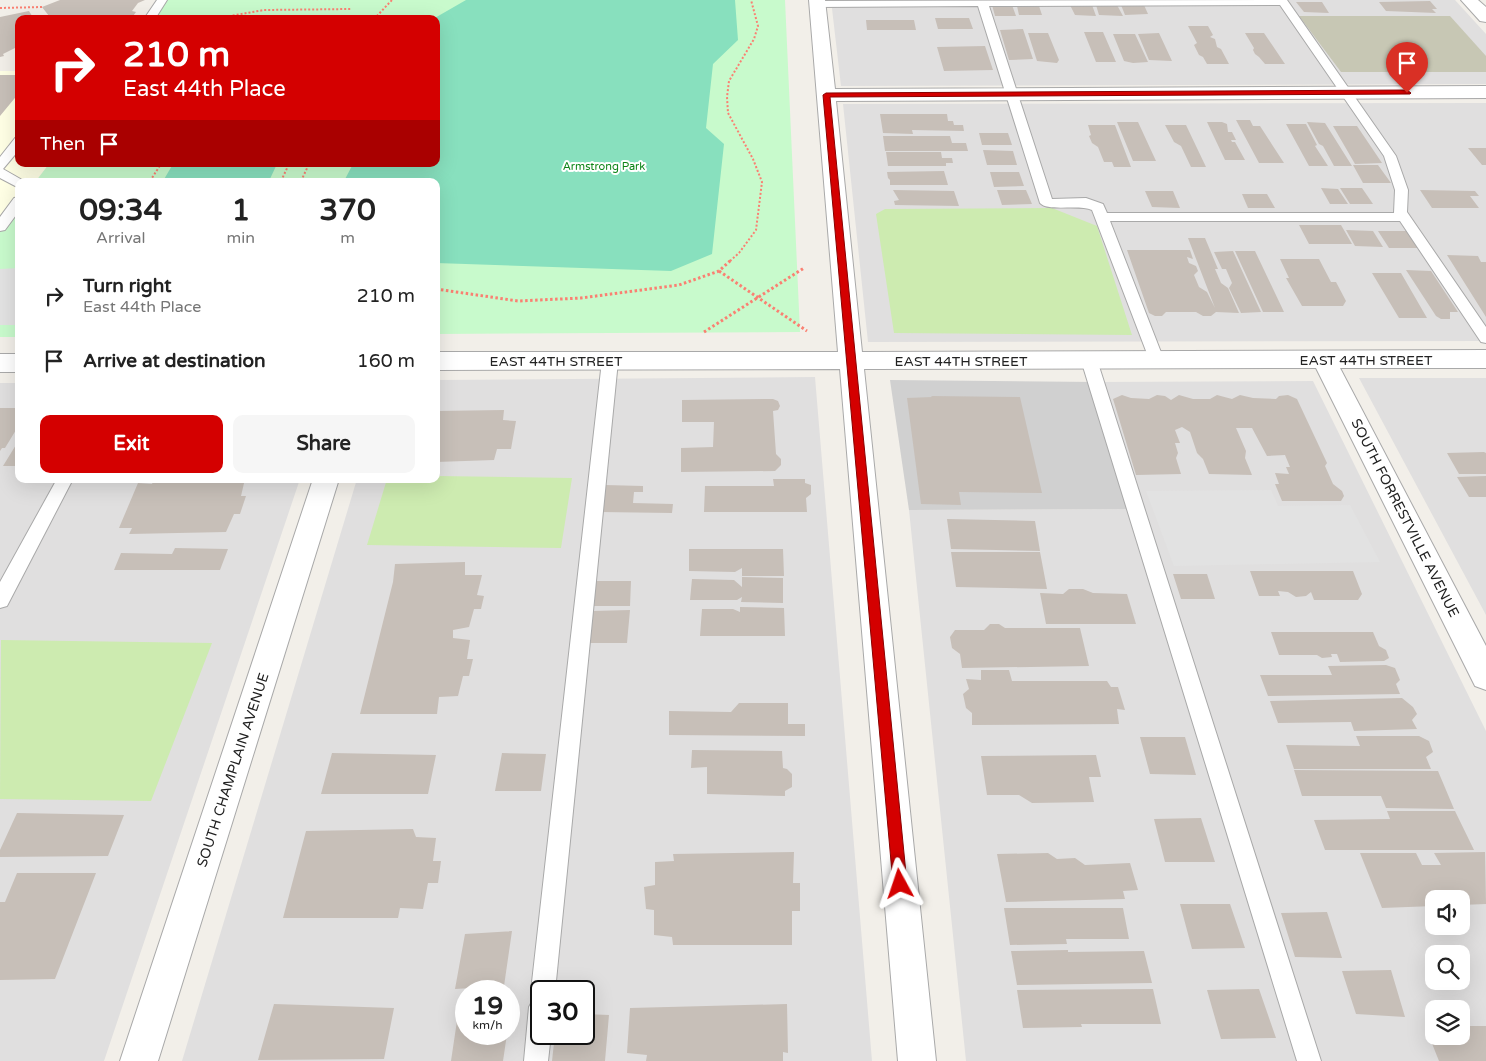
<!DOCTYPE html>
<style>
body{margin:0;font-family:"Varela Round",sans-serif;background:#f6f6f6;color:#222;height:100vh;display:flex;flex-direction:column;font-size:19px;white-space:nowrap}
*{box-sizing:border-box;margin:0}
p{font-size:16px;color:#767676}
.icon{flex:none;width:28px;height:28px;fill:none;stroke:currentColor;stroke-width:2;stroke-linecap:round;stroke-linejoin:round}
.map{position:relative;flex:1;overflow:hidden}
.drawer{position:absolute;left:15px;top:178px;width:425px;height:305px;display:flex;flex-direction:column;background:#fff;border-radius:10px;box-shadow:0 5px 20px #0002}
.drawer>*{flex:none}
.guide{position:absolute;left:15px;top:15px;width:425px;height:152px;border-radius:10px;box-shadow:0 5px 20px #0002;background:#d40000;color:#fff;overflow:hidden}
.tools{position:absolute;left:1425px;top:890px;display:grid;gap:10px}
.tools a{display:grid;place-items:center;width:45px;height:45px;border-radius:10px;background:#fff;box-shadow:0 5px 20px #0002;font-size:25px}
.speed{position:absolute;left:455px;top:980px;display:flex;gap:10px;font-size:25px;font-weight:700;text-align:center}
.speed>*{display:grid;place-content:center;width:65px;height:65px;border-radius:50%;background:#fff;box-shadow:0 5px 20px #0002;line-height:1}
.speed small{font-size:12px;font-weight:400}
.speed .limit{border:2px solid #111;border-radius:8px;background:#fff;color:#111}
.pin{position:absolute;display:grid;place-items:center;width:42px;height:42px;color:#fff;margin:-51px -21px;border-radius:50% 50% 50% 0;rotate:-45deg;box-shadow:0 0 5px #0007}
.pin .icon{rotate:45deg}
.me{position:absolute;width:55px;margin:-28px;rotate:355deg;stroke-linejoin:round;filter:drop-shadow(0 0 4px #0008)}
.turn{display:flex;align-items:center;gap:18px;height:105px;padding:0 25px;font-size:22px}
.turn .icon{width:65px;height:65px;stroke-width:2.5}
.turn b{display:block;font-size:35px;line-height:42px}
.then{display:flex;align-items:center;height:48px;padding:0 25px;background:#0003;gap:10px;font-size:19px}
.eta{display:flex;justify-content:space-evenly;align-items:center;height:85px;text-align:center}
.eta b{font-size:30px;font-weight:700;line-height:35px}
.cta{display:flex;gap:10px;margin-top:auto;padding:10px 25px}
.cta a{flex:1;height:58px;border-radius:10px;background:#d40000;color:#fff;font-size:20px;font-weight:700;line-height:58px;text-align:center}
.cta a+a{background:#f6f6f6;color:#222}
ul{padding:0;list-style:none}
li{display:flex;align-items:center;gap:15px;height:65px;padding:0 25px}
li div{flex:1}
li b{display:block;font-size:19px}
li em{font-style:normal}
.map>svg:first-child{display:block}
.residential{fill:#e0dfdf;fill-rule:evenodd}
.education{fill:#ffffe5}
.religious{fill:#d0d0d0}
.construction{fill:#c7c7b4}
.grass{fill:#cdebb0}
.park{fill:#c8facc}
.pitch{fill:#88e0be}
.parking{fill:#e2e2e2}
.building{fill:#c7bfb8}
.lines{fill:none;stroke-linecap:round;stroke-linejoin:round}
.lane-casing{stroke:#a9a9a9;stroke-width:2}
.street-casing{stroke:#a9a9a9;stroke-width:2}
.path-far1{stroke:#fa8072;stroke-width:2;stroke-dasharray:2 2;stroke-linecap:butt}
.path{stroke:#fa8072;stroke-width:3;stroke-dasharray:2.5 2.5;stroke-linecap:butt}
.lane{fill:#fff;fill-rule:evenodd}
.street{fill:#fff;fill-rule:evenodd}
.route{fill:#d40000;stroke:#8a0000}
.labels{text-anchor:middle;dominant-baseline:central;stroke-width:4;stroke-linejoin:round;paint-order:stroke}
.far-park-label{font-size:11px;fill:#0c8416;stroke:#fff}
.street-label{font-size:14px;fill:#222;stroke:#fff}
</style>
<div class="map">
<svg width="1486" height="1061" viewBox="0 0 1486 1061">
<rect width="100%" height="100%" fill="#f2efe9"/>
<path class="residential" d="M831 0H1455L1486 34V84L841 86Z
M1486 103V341L868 342 843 104Z
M815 377 872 1061H182L357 479H436V380ZM466 991H509V1034H466ZM541 991H584V1034H541Z
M1359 378H1486V615Z
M1313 381 1486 731V1061H966L909 510 1135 509 1096 382ZM1434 899H1461V926H1434ZM1434 954H1461V981H1434ZM1434 1009H1461V1036H1434Z
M0 383H19V479H300L104 1061H0Z"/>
<path class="education" d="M0 71H19V164H49L36 181H19V205L0 231Z"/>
<path class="religious" d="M890 380 1096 382 1136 509 909 510Z"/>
<path class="construction" d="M1299 16H1450L1486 56V72H1341Z"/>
<path class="grass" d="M1052 208 1097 226 1132 335 894 333 876 214 885 209Z
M436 476 572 478 561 548 367 545 387 479H436Z
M1 640 212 643 151 801 0 799Z"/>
<path class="park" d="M167 0H785L800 332 436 334V181H36L49 164H436V19H153Z
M19 205V337H0V231Z"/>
<path class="pitch" d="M466 0H735L738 40 713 64 706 128 724 144 712 254 671 271 436 263V181H344L353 164H436V19H433Z
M173 164H277L269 181H163Z"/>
<path class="parking" d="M19 268V325H0V269Z
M1271 490 1278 506 1350 505 1380 562 1174 566 1146 491Z"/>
<path class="building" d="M60 0H145L138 3 132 11 136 12 131 19H41L49 16 42 7Z
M1430 1 1437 9H1432L1436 13 1386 11 1379 2Z
M1296 2H1322L1329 13 1304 12Z
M992 5H1012L1016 16H995Z
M1070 5H1092L1096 16 1075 15Z
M1096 5H1117L1123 16 1099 15Z
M1121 5H1144L1148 14 1125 15Z
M1017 6H1039L1042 15H1019Z
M29 11 34 19H19V46L3 54 4 56 0 57V17Z
M935 18H969L973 29H938Z
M866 20H914L916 30H867Z
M1188 26H1208L1213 35 1210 37 1215 39 1217 47 1221 49 1229 64H1207L1203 57 1199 55 1194 45 1197 43Z
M1023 29 1033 59 1009 60 1000 30Z
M1084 32H1103L1116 62H1096Z
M1028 33H1048L1059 60 1057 63 1037 61Z
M1159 33 1172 61 1149 60 1138 34Z
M1245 33H1264L1285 64H1265L1259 57 1255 54 1253 50 1254 48Z
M1113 34H1135L1148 62 1133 63 1124 61Z
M985 46 993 70 944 71 937 47Z
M0 75H19V93L0 116Z
M880 114H947L948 121H953L954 125H963L964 131 912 130 913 134 883 133Z
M1236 120H1250L1253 126H1260L1284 163H1259Z
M1117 122H1138L1156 161H1133Z
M1207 122H1222L1227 124 1228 132H1232L1236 140H1231L1232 142H1235L1245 160H1225Z
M1307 122 1325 123 1352 166H1334L1323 146 1319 144Z
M1286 124H1306L1317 145 1315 146 1328 166H1309Z
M1088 125H1115L1131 167H1114L1112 162H1104L1098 147 1092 143 1089 136 1091 135Z
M1165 125H1186L1206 167H1191L1181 146 1174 142Z
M1333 126H1357L1382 163 1355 164Z
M979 133H1008L1012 145H982Z
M883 136H950L952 143H966L968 151H885Z
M1468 148H1486V165H1482Z
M983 150 1013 151 1017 165H987Z
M886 152H941L942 158H952L953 163H946V166H888Z
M1353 165H1378L1391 183H1363Z
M944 171 948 185H890V180L888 178 887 172Z
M990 172H1019L1024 186 994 187Z
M1321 188 1338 189 1348 204H1330Z
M1340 188H1362L1373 204H1350Z
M893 190 954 191 959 206 895 205 894 201 899 200Z
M997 190H1026L1032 204 1002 205Z
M1420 190 1475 191 1479 196H1470L1479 208H1432Z
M1145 191H1173L1180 208 1152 207Z
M1242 194H1267L1275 208H1248Z
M1299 225H1341L1352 244H1309Z
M1346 230 1373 231 1383 247 1355 246Z
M1378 231H1409L1420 248H1389Z
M1188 238H1205L1218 269H1215L1221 283 1228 288 1239 313 1216 312 1211 316H1203L1196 312H1166L1162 316H1155L1149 313 1127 250H1190L1193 259 1187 257 1189 263 1196 266 1198 271 1194 275 1199 287 1207 292 1215 308Z
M1233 251 1261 312 1241 313 1229 288 1232 283 1226 269H1222L1214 252Z
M1235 251H1255L1284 312H1263Z
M1447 255 1478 256 1481 262H1486V317Z
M1280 259H1319L1331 282H1336L1346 301 1343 306H1302L1286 278H1289Z
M1406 270 1431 271 1458 312H1450V319H1441L1436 316Z
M1372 273H1401L1427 318H1399Z
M1122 395 1131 398 1149 399 1157 395 1165 396 1171 400 1179 395 1193 399H1210L1217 395 1232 399 1240 395 1253 398 1276 399 1279 396 1288 395 1297 399 1327 463 1325 466 1333 484 1342 491 1344 496 1341 501H1282L1275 484H1279L1275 473 1289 474 1286 467H1290L1285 455 1267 456 1252 428H1236L1246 451 1245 458 1252 475 1209 474 1203 459 1197 453 1190 432 1182 427 1175 430 1180 443H1175L1178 453 1176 458 1181 474 1136 475 1113 399Z
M931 396 1020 397 1042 493 959 492 961 505 921 504 907 398 932 397Z
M773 399 778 401 780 406 778 410 773 411 776 454 781 459V465L775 471 681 472V448L713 447 714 422H682V400Z
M0 408H19V425L5 448H2L0 451Z
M504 410 503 420 516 421 511 449H497L494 460 436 462V411Z
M19 440V466H3Z
M1484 452 1486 453V474H1459L1447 453Z
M1486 476V497H1469L1457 477Z
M154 479H245L241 496H246L240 514H234L226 532 129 534 132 528H119L138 483 152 484Z
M773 479H805V483L811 485V494L806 498 807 512H704L705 486H774Z
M605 485 643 486V492H634L633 503 673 504 672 513 601 512Z
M947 519 1035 521 1040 551 951 549Z
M175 548 228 549 220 570H114L121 553 172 554Z
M689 549H783L784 576H742V568L735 572 689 571Z
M951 552H1040L1047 589 956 587Z
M465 562V575H482L477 595 484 596 481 609H474L469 627 453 630V638L470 640 467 659H473L469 676H463L458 696 439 697 437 714H360L393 582 395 564Z
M1250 571H1353L1362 594 1358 600H1314L1311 592 1306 596 1296 597 1288 592 1278 591 1280 596H1259Z
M1173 574H1207L1215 599H1181Z
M742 577 783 578V603L741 602 742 597 737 600H690L692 579 734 580 742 587Z
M596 581H631L630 606H594Z
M1069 589H1083L1093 593 1127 594 1136 624H1046L1040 593 1063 594Z
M740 607 784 608 785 636H700L702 609H733L740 612Z
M630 610 627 643H589L592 611Z
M990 624H999L1005 628H1080L1089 666 962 668 960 654 952 648 950 637 955 630H984Z
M1271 632H1373L1379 646 1386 650 1389 658 1384 661 1340 662 1337 654H1331L1332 657 1322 658 1317 655H1279Z
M1386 665 1395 668 1400 680 1396 684 1400 694 1268 696 1260 675H1332L1328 666Z
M981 670H1009L1012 681H1107L1111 687H1118L1125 710 1117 709 1119 724 972 725V713L966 708 963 694 969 689 966 679 981 680Z
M1402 698 1413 707 1417 714 1412 720 1417 729 1354 731 1351 722 1278 723 1270 701Z
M739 703H788V724H805V736L669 735V711L731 712Z
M1356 736H1419L1429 741 1433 752 1426 757 1431 769H1294L1286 745 1360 746Z
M1140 737H1185L1196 775 1150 774Z
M692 750 782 751 783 768 787 769 792 774V787L785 791V796L707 794V767L691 768Z
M332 753 436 755 428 794H321Z
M502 753 546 754 541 791H495Z
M1096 755 1101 777H1089L1094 802 1032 803 1019 795H987L981 756Z
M1294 770 1438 771 1454 809 1386 808 1381 796H1302Z
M1387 811H1455L1474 850H1325L1314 820 1390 819Z
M17 813 124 815 108 856 0 857V850Z
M1201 818 1215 862H1165L1154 819Z
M413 829 416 837 436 838 433 861H441L438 883H428L423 909 400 908 398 918H283L306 831Z
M794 852 793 883H800V911H792V945H673L672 937 654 935V910L646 909 644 887 655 885V862L674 861 673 854Z
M1485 852 1486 904 1461 905V899H1434V906L1382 908 1360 853H1416L1422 865H1441L1434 853Z
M1048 853 1057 859 1075 858 1085 865 1130 863 1138 890 1123 891 1125 899 1006 902 997 854Z
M17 873H96L55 979 0 980V902H5Z
M1180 904H1230L1245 948 1192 949Z
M1004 908H1123L1129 939H1066L1067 944 1010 945Z
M1327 912 1342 958 1295 957 1281 913Z
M512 931 504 986 455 989 465 934Z
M1068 950V952L1144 951 1152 983 1017 985 1011 951Z
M1391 970 1405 1017 1356 1014 1342 971Z
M1153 989 1161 1024H1081L1082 1027 1023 1028 1017 990Z
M1259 989 1276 1038 1221 1039 1207 990Z
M274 1004 394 1008 384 1059 258 1060Z
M787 1004 788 1053 783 1052V1061H646L647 1055 627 1053 630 1008Z
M458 1014H466V1034H507L503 1061H451Z
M584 1014 609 1015 605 1061H552L555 1034H584Z
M1425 1026H1434V1036H1461V1026H1486V1061H1439Z"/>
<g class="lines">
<g class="lane-casing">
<path id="lane" d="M157 0H167L155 19H144Z
M1287 0 1396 156 1408 190 1407 212 1486 327V343L1481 342 1400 221H1110L1164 360 1161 364 1156 366 1151 364 1092 210C1079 204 1048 212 1040 203L978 6 818 7 813 4 818 1ZM1280 5 1384 156 1395 190 1394 213H1107L1103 204 1086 198 1052 199 989 6Z
M19 137V150L3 169 24 181H19V188L0 178V157L15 138Z
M19 197V211L5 230 0 231V217L14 198Z
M1089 354 1094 356 1097 360 1321 1061H1297L1081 360 1084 356Z
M610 355 615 357 618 361 555 991H541V1034H551L548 1061H524L529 1007 534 998 531 991 602 361 605 357Z
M57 479H73L7 606 0 608V582Z"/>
</g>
<g class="street-casing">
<path id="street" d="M809 0H825L835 89 1486 86V98L836 101 862 352 1486 350V368H1340L1486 646V690L1475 686 1316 368 864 369 936 1061H898L840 369 436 370V352H838Z
M1461 0H1478L1486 7V22L1480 21Z
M0 354H19V372H0Z
M313 479H339L158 1061H120Z"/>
</g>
<path class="path-far1" d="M0 8 42 7
M213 19 264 10 351 9
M374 19 392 0
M150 181 161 164
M281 181 289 164
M301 181 309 164
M730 261 739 253 756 230 762 182 753 159 728 113 727 97 729 81 754 39 758 26 751 0"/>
<path class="path" d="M719 271 807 331
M436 289 518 301 581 298 679 285 719 271 731 260
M704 332 804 268"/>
<use href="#lane" class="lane"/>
<use href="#street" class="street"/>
</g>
<path class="route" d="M1407 90 1411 93 1410 94 830 97 907 884 905 889 900 891 895 889 893 884 823 95 826 93Z"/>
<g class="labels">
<g class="far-park-label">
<text x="604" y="166">Armstrong Park</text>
</g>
<g class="street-label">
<text x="1366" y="360">EAST 44TH STREET</text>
<text x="556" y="361">EAST 44TH STREET</text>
<text x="961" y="361">EAST 44TH STREET</text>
<text transform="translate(1405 518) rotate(63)">SOUTH FORRESTVILLE AVENUE</text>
<text transform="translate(233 770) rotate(-72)">SOUTH CHAMPLAIN AVENUE</text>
</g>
</g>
</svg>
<div class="tools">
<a><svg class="icon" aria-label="sound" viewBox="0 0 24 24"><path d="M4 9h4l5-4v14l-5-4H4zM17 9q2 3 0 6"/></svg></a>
<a><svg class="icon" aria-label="search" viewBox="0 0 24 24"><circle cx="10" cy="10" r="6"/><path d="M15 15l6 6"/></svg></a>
<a><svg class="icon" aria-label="layers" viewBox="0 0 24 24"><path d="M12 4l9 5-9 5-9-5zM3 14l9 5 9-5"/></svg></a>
</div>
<div class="speed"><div>19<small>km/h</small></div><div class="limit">30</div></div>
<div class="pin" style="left:1407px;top:93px;background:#d93025"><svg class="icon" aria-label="arrive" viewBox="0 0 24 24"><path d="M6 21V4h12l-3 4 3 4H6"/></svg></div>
<svg class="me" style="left:900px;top:884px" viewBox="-20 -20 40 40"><path d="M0-17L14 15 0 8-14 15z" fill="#d40000" stroke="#fff" stroke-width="4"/></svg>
<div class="guide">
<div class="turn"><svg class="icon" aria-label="right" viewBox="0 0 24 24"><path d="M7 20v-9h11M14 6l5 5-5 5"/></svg><div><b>210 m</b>East 44th Place</div></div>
<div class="then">Then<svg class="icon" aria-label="arrive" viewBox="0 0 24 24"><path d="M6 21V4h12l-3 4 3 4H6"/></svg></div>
</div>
<section class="drawer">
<div class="eta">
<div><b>09:34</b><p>Arrival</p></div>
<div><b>1</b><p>min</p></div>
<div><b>370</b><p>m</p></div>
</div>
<ul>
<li><svg class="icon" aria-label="right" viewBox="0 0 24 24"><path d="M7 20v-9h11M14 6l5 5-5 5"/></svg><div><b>Turn right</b><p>East 44th Place</p></div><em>210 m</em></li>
<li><svg class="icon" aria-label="arrive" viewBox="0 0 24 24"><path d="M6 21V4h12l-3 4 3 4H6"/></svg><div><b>Arrive at destination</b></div><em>160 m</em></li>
</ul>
<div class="cta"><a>Exit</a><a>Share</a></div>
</section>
</div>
